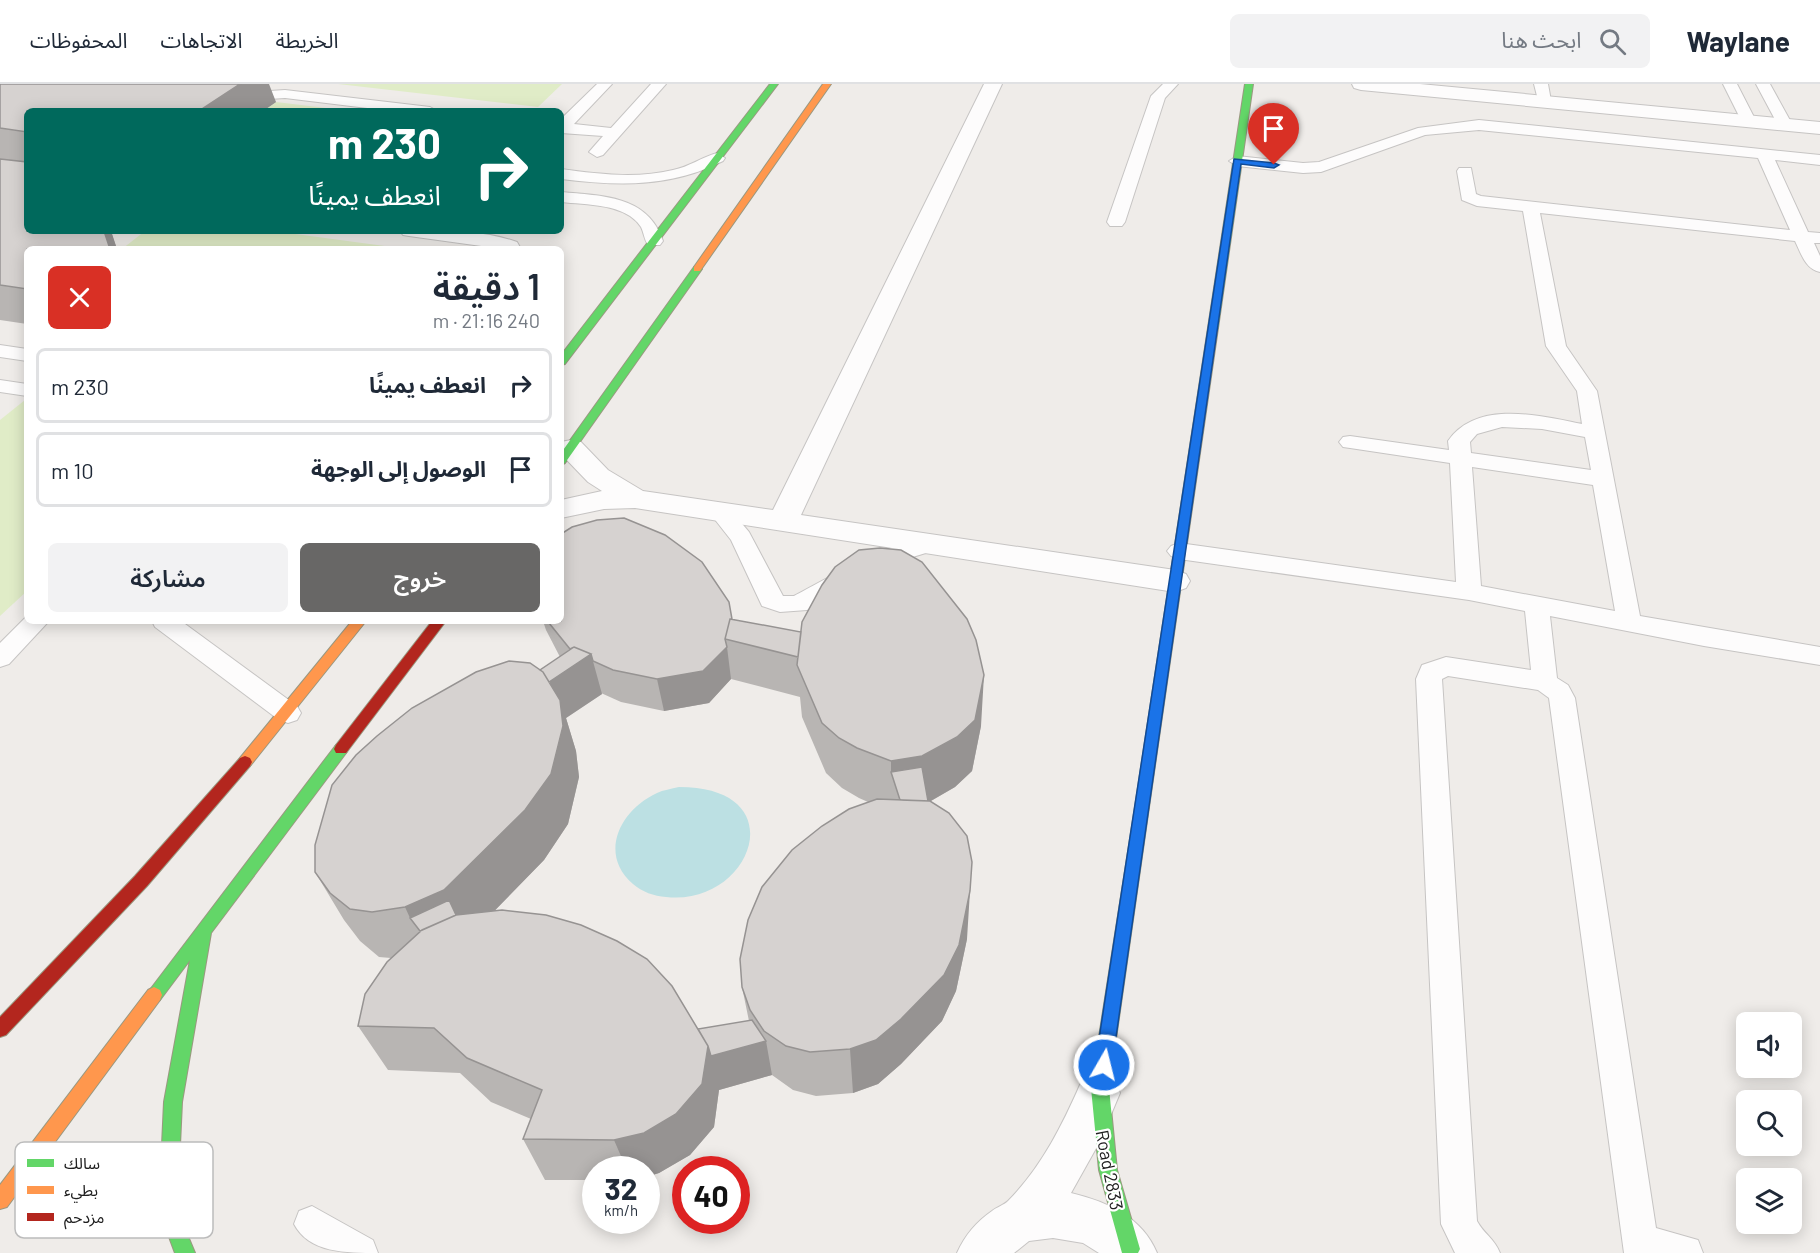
<!DOCTYPE html>
<html lang="ar">
<meta charset="utf-8">
<style>
body{margin:0;font-family:Barlow,"Noto Sans Arabic",sans-serif;background:#f2f2f3;color:#1f2937;direction:rtl;height:100vh;display:flex;flex-direction:column;font-size:22px;white-space:nowrap}
*{box-sizing:border-box;margin:0}
p{font-size:20px;color:#747a83}
.icon{flex:none;width:33px;height:33px;fill:none;stroke:currentColor;stroke-width:2;stroke-linecap:round;stroke-linejoin:round}
.map{position:relative;flex:1;overflow:hidden;direction:ltr}
.details{position:absolute;left:24px;top:162px;width:540px;height:378px;display:flex;flex-direction:column;background:#fff;border-radius:9px;box-shadow:0 3px 15px #0003;direction:rtl}
.details>*{flex:none}
.guide{position:absolute;left:24px;top:24px;width:540px;height:126px;border-radius:9px;box-shadow:0 3px 15px #0003;direction:rtl;background:#00695c;color:#fff;overflow:hidden}
.buttons{position:absolute;left:1736px;top:928px;display:grid;gap:12px}
.buttons a{display:grid;place-items:center;width:66px;height:66px;border-radius:9px;background:#fff;box-shadow:0 3px 15px #0003;font-size:30px}
.speed{position:absolute;left:582px;top:1072px;display:flex;gap:12px;font-size:30px;font-weight:700;text-align:center}
.speed>*{display:grid;place-content:center;width:78px;height:78px;border-radius:50%;background:#fff;box-shadow:0 3px 15px #0003;line-height:1}
.speed small{font-size:15px;font-weight:400}
.speed .limit{border:9px solid #d22;background:#fff;color:#111}
.pin{position:absolute;display:grid;place-items:center;width:51px;height:51px;color:#fff;margin:-62px -26px;border-radius:50% 50% 50% 0;rotate:-45deg;box-shadow:0 0 6px #0007}
.pin .icon{rotate:45deg}
.me{position:absolute;width:66px;margin:-33px;rotate:8deg;stroke-linejoin:round;filter:drop-shadow(0 0 4px #0008)}
.turn{display:flex;align-items:center;gap:21px;height:126px;padding:0 24px;font-size:27px}
.turn .icon{width:78px;height:78px;stroke-width:2.5}
.turn b{display:block;font-size:42px;line-height:51px}
.round{display:grid;place-items:center;flex:none;width:63px;height:63px;border-radius:9px;background:#f2f2f3}
.overview{display:flex;align-items:center;justify-content:space-between;height:102px;padding:0 24px}
h1{font-size:36px;font-weight:600;line-height:45px}
.primary-button{display:flex;gap:12px;margin-top:auto;padding:12px 24px}
.primary-button a{flex:1;height:69px;border-radius:9px;background:#686766;color:#fff;font-size:24px;font-weight:600;line-height:69px;text-align:center}
.primary-button a+a{background:#f2f2f3;color:#1f2937}
ul{padding:0;list-style:none}
li{display:flex;align-items:center;gap:18px;height:75px;margin:0 12px 9px;padding:0 12px;border:3px solid #e0e1e3;border-radius:9px}
li div{flex:1}
li b{display:block;font-size:22px}
li em{font-style:normal}
header{display:flex;align-items:center;gap:36px;box-sizing:border-box;height:84px;padding:0 30px;background:#fff;border-bottom:2px solid #e0e1e3}
header strong{font-size:28px}
nav{display:flex;gap:33px;margin-inline-start:auto;font-size:21px}
.search{width:420px;height:54px;background:#f2f2f3;display:flex;align-items:center;gap:15px;box-sizing:border-box;padding:0 21px;border-radius:9px;color:#747a83;font-size:22px}
.map>svg:first-child{display:block}
.grass{fill:#e0ecc7}
.water{fill:#bce0e3}
.lines{fill:none;stroke-linecap:round;stroke-linejoin:round}
.lane-casing{stroke:#c6c4c3;stroke-width:2}
.street-casing{stroke:#c6c4c3;stroke-width:2}
.fast-casing{stroke:#9a9880;stroke-width:2}
.slow-casing{stroke:#9a9880;stroke-width:2}
.jam-casing{stroke:#9a9880;stroke-width:2}
.lane{fill:#fdfcfc;fill-rule:evenodd}
.street{fill:#fdfcfc;fill-rule:evenodd}
.fast{fill:#63d668;fill-rule:evenodd}
.slow{fill:#ff974d;fill-rule:evenodd}
.jam{fill:#b3261e;fill-rule:evenodd}
.wall{fill:#b8b5b3;fill-rule:evenodd}
.shaded-wall{fill:#969392}
.building{fill:#d6d2d0;stroke:#969392;stroke-width:1.5}
.route{fill:#1a73e8;stroke:#114b97;stroke-width:1.5}
.labels{text-anchor:middle;dominant-baseline:central;stroke-width:4.5;stroke-linejoin:round;paint-order:stroke}
.near-street-label{font-size:18px;fill:#202020;stroke:#fff}
.key{fill:#fff;stroke:#bcbcbc;stroke-width:1.5}
.key-label{font-size:16px;fill:#202020}
</style>
<header>
<strong>Waylane</strong>
<div class="search"><svg class="icon" aria-label="search" viewBox="0 0 24 24"><circle cx="10" cy="10" r="6"/><path d="M15 15l6 6"/></svg>ابحث هنا</div>
<nav><a>الخريطة</a><a>الاتجاهات</a><a>المحفوظات</a></nav>
</header>
<div class="map">
<svg width="1820" height="1169" viewBox="0 0 1820 1169">
<rect width="100%" height="100%" fill="#efece9"/>
<path class="grass" d="M338 0H562L538 23Z
M276 18 351 27H263Z
M145 147H273L392 163 390 165H122Z
M25 316 27 317V507L0 532V336Z"/>
<path class="water" d="M679 703C797 703 751 823 666 813 654 812 642 808 633 800 598 770 620 726 657 709 663 706 671 705 679 703Z"/>
<g class="lines">
<g class="lane-casing">
<path id="lane" d="M597 0H612L574 40 611 44 651 0H666L603 71 597 73 589 68 603 52 561 49V35Z
M1163 0H1178L1165 14 1125 138 1122 142H1110L1107 138 1151 12Z
M1534 0H1548L1551 17 1549 20H1539Z
M1723 0H1737L1756 37 1753 40H1743Z
M1756 0H1770L1792 40 1789 43H1779Z
M285 6 430 23 437 27H392L285 14 240 17 233 13 240 9Z
M1479 36 1820 71V81L1775 76 1808 148 1820 149V159H1814L1820 172V188C1805 185 1801 169 1795 157L1540 129 1566 262 1597 307 1640 532 1820 563V581L1704 562 1550 532 1557 594 1568 601 1575 614 1656 1144 1698 1156 1703 1169H1624L1549 614 1538 606 1448 592 1442 595 1477 1137C1484 1150 1494 1154 1500 1169H1455L1441 1140 1416 595 1422 581 1446 573 1531 586 1525 527 1469 516 1179 475 1171 472 1167 467 1171 462 1179 459 1456 498 1450 379 1350 364 1343 363 1339 358 1343 353 1350 352 1449 366 1448 357C1477 315 1541 332 1582 340L1577 307 1546 262 1523 127 1477 122 1462 116 1457 87 1459 84H1471L1476 110 1481 112 1790 146 1758 74 1479 46 1425 51 1321 88 1303 89 1237 82 1229 77 1237 72 1303 79 1319 78 1418 44ZM1502 343 1542 345 1585 353 1591 386 1471 369 1470 358 1477 350ZM1472 383 1593 401 1615 527 1481 502Z
M717 69 725 74 723 77C670 104 618 102 561 95V85C598 90 636 95 673 86 689 83 702 73 717 69Z
M561 108C602 112 648 111 663 157L660 161H648C644 155 644 149 641 143 626 119 585 121 561 118Z
M400 147C438 147 481 145 517 158L521 165H503L409 152 403 151Z
M0 261 27 265V277L0 273Z
M0 296 27 300V312L0 308Z
M720 421 728 423 749 448 783 512H794C825 496 908 446 939 455L943 460 939 465 906 475 807 526 780 528 762 522 731 456 709 428 712 423Z
M27 532V537H49L9 580 0 583V559Z
M152 537H181L297 622 301 629 297 636 288 639 279 636 155 543Z
M312 1122 373 1156 378 1169C346 1169 309 1169 294 1140L299 1127Z"/>
</g>
<g class="street-casing">
<path id="street" d="M984 0H1002L801 431 1175 486 1186 490 1190 497 1186 504 1175 508 635 424 604 425 561 434V416L602 407 588 398 561 370V358L571 356 581 358 608 386 643 407 773 426Z
M1352 0H1420L1820 38V50L1361 6 1354 4Z
M1098 988 1113 994 1120 1009 1099 1059 1071 1109C1108 1118 1142 1133 1157 1169H1099L1083 1159 1053 1154 1029 1157 1014 1169H957C965 1151 976 1138 992 1127 997 1123 1004 1121 1008 1117 1042 1083 1064 1038 1083 994Z"/>
</g>
<g class="fast-casing">
<path id="fast" d="M770 0H778L565 280 561 281V271Z
M1245 0H1253L1218 244 1213 247 1208 244Z
M694 183 702 185 565 379 561 381V369Z
M341 659 346 661 348 665 346 669 211 849 182 1018 177 1126 195 1169H175L159 1126 164 1018 190 876 160 916 154 919 148 916 146 911 336 661Z
M1142 717 1147 719 1149 723 1109 1004 1117 1086 1140 1165 1138 1169H1122L1099 1086 1091 1004 1135 723 1137 719Z"/>
</g>
<g class="slow-casing">
<path id="slow" d="M823 0H831L700 187H694V183Z
M1213 241 1218 244 1149 723 1147 727 1142 729 1137 727 1135 723 1208 244Z
M352 537H366L250 682H240L238 678 240 674Z
M154 903 160 906 162 911 160 916 7 1123 0 1125V1101L148 906Z"/>
</g>
<g class="jam-casing">
<path id="jam" d="M432 537H446L346 669H336L334 665 336 661Z
M245 672 250 674 252 678 250 682 147 802 6 951 0 953V933L135 792 240 674Z"/>
</g>
<use href="#lane" class="lane"/>
<use href="#street" class="street"/>
<use href="#fast" class="fast"/>
<use href="#slow" class="slow"/>
<use href="#jam" class="jam"/>
</g>
<path class="wall" d="M0 0 276 18 263 27H27V147H111L117 165H27V240L0 236Z
M732 535 981 642 972 687 955 703 931 717 967 855 956 907 942 937 901 980 878 1000 853 1009 816 1012 793 1006 772 991 719 1006 714 1043 690 1071 659 1089 646 1093V1086H596V1096H545L523 1055 531 1035 491 1018 460 989 388 986 358 942 391 874 379 873 360 857 344 836 315 788 540 586 560 573 546 546 543 537ZM731 595 800 613 802 633 826 689 842 704 859 714 868 718 742 903 749 937 698 945 494 827 544 776 568 740 579 693 576 667 566 634 602 610 601 609 621 618 664 627 709 619Z"/>
<path class="shaded-wall" d="M240 0H269L276 18 263 27H199Z
M104 147H111L117 165H110Z
M727 563 731 595 709 619 664 627 657 595Z
M591 570 602 610 566 634 576 667 579 693 568 740 544 776 468 854 427 856 410 834 405 823 546 599Z
M984 591 981 642 972 687 955 703 922 722 891 688V677Z
M970 807 967 855 956 907 942 937 901 980 878 1000 853 1009 850 965Z
M766 957 772 991 719 1006 714 1043 690 1071 659 1089 646 1093V1086H627L614 1056 708 962Z"/>
<path class="building" d="M0 0H240L199 27H27V48L0 44Z
M0 75 27 78V147H104L110 165H27V205L0 201Z
M624 434 665 451 702 478 729 518 732 535H730L725 555 727 563 703 587 657 595 613 586 593 577 591 570 574 563 570 565 549 539 548 537H561V450L572 443 597 436Z
M880 464 901 466 922 478 967 535 976 556 984 591 975 636 957 653 922 672 891 677 857 664 839 654 822 639 797 581 802 538 822 501 835 483 859 466Z
M730 535 801 548 798 573 725 555Z
M574 563 591 570 549 598 543 588 540 586Z
M509 577 530 579 543 588 560 616 563 642 551 690 525 726 444 806 405 823 372 828 350 825 330 809 315 788V761L332 701 356 671 377 652 412 624 476 588Z
M922 683 928 717 900 716 891 688Z
M877 715 930 717 949 729 967 752 972 778 970 807 959 861 944 891 901 935 876 956 850 965 810 968 786 962 764 947 750 926 742 903 740 875 748 836 762 803 792 766 822 742 849 725Z
M449 816 456 831 420 847 410 834Z
M502 826 546 831 581 841 617 857 647 875 672 902 708 962 702 1000 676 1030 644 1049 614 1056 523 1055 542 1006 467 974 434 944 358 942 365 910 387 878 422 846 456 831Z
M752 936 766 957 711 972 708 962 698 945Z"/>
<path class="route" d="M1234 75 1274 79 1279 81 1274 84 1241 80 1112 981 1110 987 1104 990 1097 987 1095 981Z"/>
<g class="labels">
<g class="near-street-label">
<text transform="translate(1110 1086) rotate(79)">Road 2833</text>
</g>
</g>
<rect x="15" y="1058" width="198" height="96" rx="9" class="key"/>
<rect x="27" y="1075" width="27" height="8" fill="#63d668"/>
<rect x="27" y="1102" width="27" height="8" fill="#ff974d"/>
<rect x="27" y="1129" width="27" height="8" fill="#b3261e"/>
<g class="key-label">
<text x="64" y="1085">سالك</text>
<text x="64" y="1112">بطيء</text>
<text x="64" y="1139">مزدحم</text>
</g>
</svg>
<div class="buttons">
<a><svg class="icon" aria-label="sound" viewBox="0 0 24 24"><path d="M4 9h4l5-4v14l-5-4H4zM17 9q2 3 0 6"/></svg></a>
<a><svg class="icon" aria-label="search" viewBox="0 0 24 24"><circle cx="10" cy="10" r="6"/><path d="M15 15l6 6"/></svg></a>
<a><svg class="icon" aria-label="layers" viewBox="0 0 24 24"><path d="M12 4l9 5-9 5-9-5zM3 14l9 5 9-5"/></svg></a>
</div>
<div class="speed"><div>32<small>km/h</small></div><div class="limit">40</div></div>
<div class="pin" style="left:1274px;top:81px;background:#d93025"><svg class="icon" aria-label="arrive" viewBox="0 0 24 24"><path d="M6 21V4h12l-3 4 3 4H6"/></svg></div>
<svg class="me" style="left:1104px;top:981px" viewBox="-20 -20 40 40"><circle r="17" fill="#1a73e8" stroke="#fff" stroke-width="3"/><path d="M0-11L8 9 0 5-8 9z" fill="#fff"/></svg>
<div class="guide">
<div class="turn"><svg class="icon" aria-label="right" viewBox="0 0 24 24"><path d="M7 20v-9h11M14 6l5 5-5 5"/></svg><div><b>230 m</b>انعطف يمينًا</div></div>
</div>
<section class="details">
<div class="overview"><div><h1>1 دقيقة</h1><p>240 m · 21:16</p></div><a class="round" style="background:#d93025;color:#fff"><svg class="icon" aria-label="close" viewBox="0 0 24 24"><path d="M6 6l12 12M18 6L6 18"/></svg></a></div>
<ul>
<li><svg class="icon" aria-label="right" viewBox="0 0 24 24"><path d="M7 20v-9h11M14 6l5 5-5 5"/></svg><div><b>انعطف يمينًا</b></div><em>230 m</em></li>
<li><svg class="icon" aria-label="arrive" viewBox="0 0 24 24"><path d="M6 21V4h12l-3 4 3 4H6"/></svg><div><b>الوصول إلى الوجهة</b></div><em>10 m</em></li>
</ul>
<div class="primary-button"><a>خروج</a><a>مشاركة</a></div>
</section>
</div>
